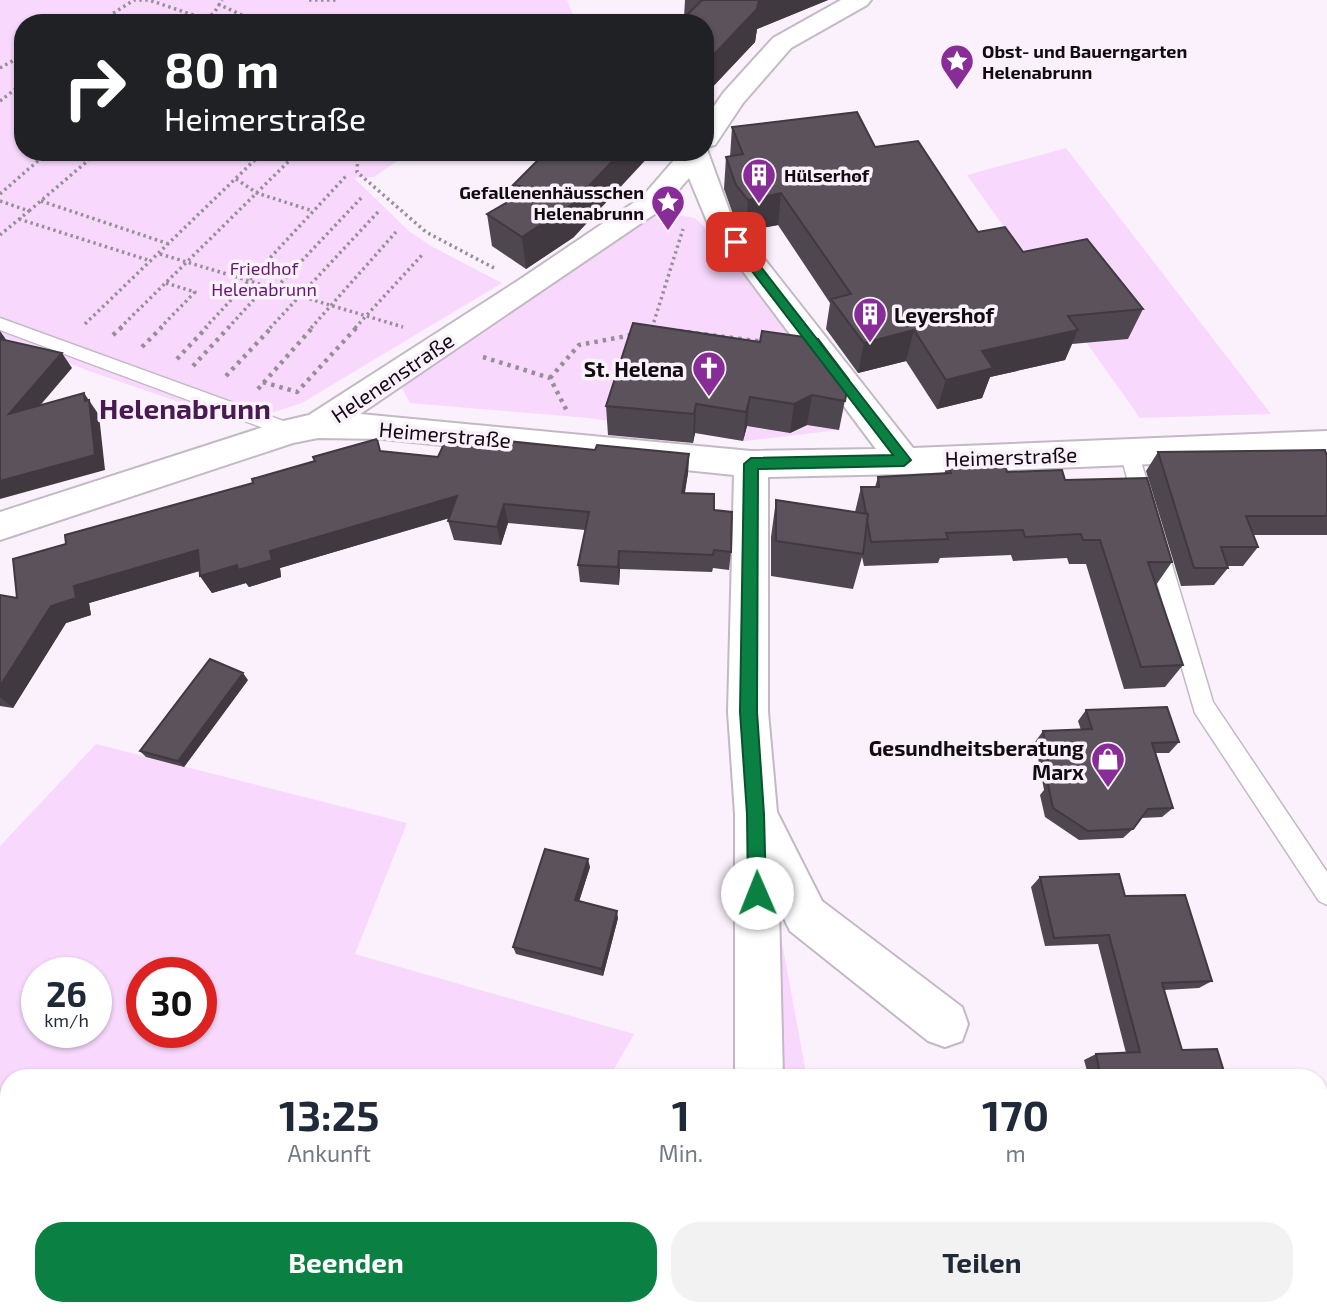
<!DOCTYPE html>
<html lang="de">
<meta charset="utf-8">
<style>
body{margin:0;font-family:"Exo 2",sans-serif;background:#f2f2f3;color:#1f2937;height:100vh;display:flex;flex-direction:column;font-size:26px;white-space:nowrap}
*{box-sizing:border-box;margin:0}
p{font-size:23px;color:#747a83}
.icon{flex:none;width:38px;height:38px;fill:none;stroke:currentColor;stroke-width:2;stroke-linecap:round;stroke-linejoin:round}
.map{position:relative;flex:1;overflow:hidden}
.details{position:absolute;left:0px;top:1069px;width:1328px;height:247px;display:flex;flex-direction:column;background:#fff;border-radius:28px 28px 0 0;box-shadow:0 2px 5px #0004}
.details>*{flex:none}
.top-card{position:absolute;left:14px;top:14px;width:700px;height:147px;border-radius:28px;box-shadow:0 2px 5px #0004;background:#202124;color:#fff;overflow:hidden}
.speed{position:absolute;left:21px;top:957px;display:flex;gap:14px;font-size:35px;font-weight:700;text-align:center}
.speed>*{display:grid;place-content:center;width:91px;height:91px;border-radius:50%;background:#fff;box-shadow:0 2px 5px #0004;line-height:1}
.speed small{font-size:18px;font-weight:400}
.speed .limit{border:10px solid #d22;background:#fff;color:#111}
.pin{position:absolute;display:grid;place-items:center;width:60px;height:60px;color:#fff;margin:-30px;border-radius:14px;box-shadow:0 4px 10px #0006}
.me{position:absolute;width:77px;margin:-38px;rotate:359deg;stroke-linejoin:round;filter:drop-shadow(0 0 5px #0008)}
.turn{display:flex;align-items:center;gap:24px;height:147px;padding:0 35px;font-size:32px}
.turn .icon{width:91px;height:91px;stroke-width:2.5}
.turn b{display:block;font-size:49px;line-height:60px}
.eta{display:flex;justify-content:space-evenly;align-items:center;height:119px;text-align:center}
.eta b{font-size:42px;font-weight:700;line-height:49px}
.primary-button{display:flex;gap:14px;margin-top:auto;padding:14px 35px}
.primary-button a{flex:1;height:80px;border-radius:28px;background:#0b8043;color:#fff;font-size:28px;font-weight:700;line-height:80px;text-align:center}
.primary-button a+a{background:#f2f2f3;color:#1f2937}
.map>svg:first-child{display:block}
.green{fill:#f8d9fd;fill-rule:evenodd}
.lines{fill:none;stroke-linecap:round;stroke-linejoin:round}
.service-casing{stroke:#c3b9c5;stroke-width:3}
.minor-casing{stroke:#c3b9c5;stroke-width:4}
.path-far1{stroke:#978f98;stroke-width:3.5;stroke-dasharray:2.5 3.5;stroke-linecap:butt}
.path{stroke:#978f98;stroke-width:4.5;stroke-dasharray:3.5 5;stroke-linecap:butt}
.service{fill:#fff;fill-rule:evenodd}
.minor{fill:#fff;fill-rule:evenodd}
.wall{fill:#4e474f}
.shaded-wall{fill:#403940}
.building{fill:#5b525c;stroke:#403940;stroke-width:2}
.route{fill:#0b8043;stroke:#07532c;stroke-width:2}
.labels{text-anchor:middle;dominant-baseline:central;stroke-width:7;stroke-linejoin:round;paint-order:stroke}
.far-poi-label{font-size:18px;font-weight:bold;fill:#100c10;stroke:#fbf1fd;text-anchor:start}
.far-park-label{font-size:18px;fill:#661572;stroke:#fbf1fd}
.poi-label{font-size:21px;font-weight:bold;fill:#100c10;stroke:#fbf1fd;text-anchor:end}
.street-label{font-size:21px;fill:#100c10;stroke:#fbf1fd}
.district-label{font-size:28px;font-weight:bold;fill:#471b4f;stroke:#fbf1fd}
</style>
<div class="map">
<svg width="1327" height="1315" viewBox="0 0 1327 1315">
<rect width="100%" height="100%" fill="#fbf1fd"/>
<path class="green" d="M0 0H567L576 23H23V152H410L374 177 354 178 409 231 431 246 502 283 302 403 240 423 89 371 0 336Z
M1066 148 1271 414 1140 418 967 175Z
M673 214 695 218 722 245 844 410 839 430 745 441 588 418 410 403 401 387 651 216Z
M96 744 407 823 355 954 634 1034 609 1078H9V1166L0 1165V846ZM37 973H96V1032H37ZM142 973H201V1032H142Z
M779 926 807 1078H775Z
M34 1307H475L471 1315H32Z
M789 1307H867L868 1315H790Z"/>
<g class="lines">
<g class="service-casing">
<path id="service" d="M0 318 297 426 300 431 297 436H285L0 330Z
M1129 445 1136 447 1138 452 1155 507 1152 512 1145 514 1138 512 1135 507 1120 452 1122 447Z
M1157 540 1164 542 1167 548 1213 702 1327 872V905L1319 901 1195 713 1147 548 1150 542Z"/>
</g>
<g class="minor-casing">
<path id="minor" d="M841 0H871L867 5 791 48 743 103 715 145 706 147 732 218 913 448 1327 431V457L904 474 768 477V712L777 812 822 901 962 1007 968 1024 962 1041 945 1047 928 1041 790 931 779 908 783 1078H735V814L728 712 734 475 383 439 318 438 293 443 0 540V512L279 422 309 415 519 280 642 197 681 152H705V119L724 92 773 38ZM689 178 709 226 876 449 751 451 360 414 662 209Z
M736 1307H790V1315H736Z"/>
</g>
<path class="path-far1" d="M309 0H337
M218 4 259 23
M98 23 134 0H149L205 19
M215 23 205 19 214 13 222 0
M0 68 16 59 23 60
M0 101 23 83
M358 152 357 172 426 232 494 268
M236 179 257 193 313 211
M0 194 48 152
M0 201 29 211 0 235
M41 201 169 244
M29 211 98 152
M19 219 151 261
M160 254 403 327
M277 287 363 196
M85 324 263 152
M120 328 298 152
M160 328 195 292 166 283
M205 328 346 176
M228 328 268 284
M270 328 378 212
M311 328 396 232
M355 328 422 255
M652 328 683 229"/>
<path class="path" d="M679 331 764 342
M651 332 653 327
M113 335 122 327
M142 347 162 327
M483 357 550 378 567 411
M177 359 207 327
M193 366 229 327
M226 376 272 327
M550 378 579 345 632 335
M263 382 297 392 357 327
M258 389 313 327"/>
<use href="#service" class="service"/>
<use href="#minor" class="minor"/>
</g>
<path class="wall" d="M685 0H828L757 29 755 42 705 95V23L684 17Z
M732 127 875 147 978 232 1143 309 1128 339 1072 344 1065 360 990 377 982 398 937 409 906 361 858 373 826 329 830 303 778 225 746 231 734 217 724 189 726 157H730Z
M546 152 574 237 526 269 492 246 487 214 515 198 513 185Z
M849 380 839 430 807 425 790 433 747 426 743 441 695 433 693 443 608 435 606 406Z
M595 450 689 454 688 473 685 493 714 510 731 552 729 570 713 568 712 572 620 569 619 585 580 582 578 565 585 530 508 523 501 545 454 540 448 521 450 518 280 568 281 577 249 587 246 583 212 593 200 576V571L89 603 91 615 66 623 13 708 0 706V595L17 598 66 544 380 451 438 457Z
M1158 452 1327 456V535H1253L1258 547 1243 566H1228V568L1214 585 1181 586 1146 471Z
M948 463 1065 480 1172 562 1156 585 1183 665 1165 687 1124 689 1086 564H1069L1067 558 1013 561 1011 555 940 558 938 563 864 566 862 557 853 589 771 576V537L776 500 855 512 861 487H875L878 477 944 474Z
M248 680 184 767 146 757 140 751Z
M1086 710 1179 742 1169 753H1156L1173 808 1162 817 1141 818 1133 829 1123 838 1079 840 1045 817 1040 795 1044 790 1035 742 1043 731 1081 730 1078 721Z
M590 867 579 901 618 918 603 976 516 954 513 947Z
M1040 877 1125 896 1212 981 1199 988 1164 990 1182 1050 1226 1078H1089L1084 1060 1096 1054 1126 1053 1098 944 1045 946 1031 887Z
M1091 1307H1259L1262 1315H1093Z"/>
<path class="shaded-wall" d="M759 0H828L757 29 755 42 705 95V64Z
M621 152H653L574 237 526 269 522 237Z
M781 193 778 225 746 231 748 200Z
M914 330 906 361 858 373 864 343Z
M1078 330 1065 360 990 377 982 398 937 409 946 380 982 351Z
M0 331 10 345 0 339Z
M62 353 72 368 20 429 9 414Z
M84 393 99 415 105 470 0 499V481L85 401Z
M812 395 807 425 790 433 794 404Z
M750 397 747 426 743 441 746 412Z
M696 404 695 433 693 443 694 414Z
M689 454 688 473 681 511 682 493Z
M457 496 462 514 280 568 281 577 249 587 246 583 212 593 200 576 270 551Z
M504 504 508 523 501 545 497 527Z
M198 550 209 568 89 603 91 615 66 623 13 708 0 697V686L51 606 74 586Z
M619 551 620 569 619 585 618 567Z
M243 673 248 680 184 767 178 761Z
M588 859 590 867 577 908 575 900Z
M617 911 618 918 603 976 602 969Z"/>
<path class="building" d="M702 0H759L757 9 705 64V23H679Z
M857 112 875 147 918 141 978 232 1005 227 1023 252 1087 239 1143 309 1068 316 1078 330 982 351 993 368 946 380 914 330 864 343 831 299 851 294 781 193 748 200 736 185 726 157 743 154 732 127Z
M546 152H621L571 205 522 237 487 214 532 188 513 185Z
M633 323 760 342 762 331 818 339 849 380 845 401 812 395 794 404 750 397 746 412 696 404 694 414 606 406Z
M0 337V339L62 353 9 414 84 393 85 401 89 400 95 455 0 481Z
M448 435 595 450 597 445 689 454 682 493 714 494V510L732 512 731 552 714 550 713 555 619 551 618 567 578 565 589 512 504 504 497 527 448 521 457 496 270 551 272 560 238 570 237 565 200 576 198 550 74 586 76 598 51 606 0 686V595L17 598 13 559 66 544 65 535 253 483 252 479 315 461 313 457 377 439 380 451 438 457Z
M1325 450 1327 456V516H1246L1258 547H1221L1228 568H1194L1158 452Z
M1004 461 1007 472 1062 470 1065 480 1147 478 1172 562H1148L1183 665 1141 667 1100 540H1083L1081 534 1025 537 1023 530 946 533 948 539 871 542 867 520 868 514 866 513 861 487H879L878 477 951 473 948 463Z
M776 500 868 514 863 554 776 541Z
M210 659 243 673 178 761 140 751Z
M1167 707 1179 742 1152 743 1173 808 1148 809 1133 829 1088 831 1053 808 1048 785 1052 780 1043 731 1092 729 1086 710Z
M545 849 588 859 575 900 617 911 602 969 513 947Z
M1119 874 1125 896 1185 895 1212 981 1162 983 1182 1050 1217 1049 1226 1078H1101L1096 1054 1140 1052 1109 935 1054 938 1040 877Z
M1103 1307H1259L1262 1315H1105Z"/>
<path class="route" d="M736 238 740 240 911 460 904 466 758 469 757 712 764 814 766 893 763 899 757 902 750 899 748 893 747 814 740 712 744 464 751 458 893 455 732 245V240Z"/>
<defs>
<g id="sight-pin" transform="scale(1.75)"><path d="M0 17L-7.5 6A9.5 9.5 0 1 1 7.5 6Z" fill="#882c97" stroke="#fbf1fd"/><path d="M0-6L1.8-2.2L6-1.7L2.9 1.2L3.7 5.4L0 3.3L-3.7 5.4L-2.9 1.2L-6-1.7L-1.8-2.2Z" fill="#fff"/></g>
<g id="building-pin" transform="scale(1.75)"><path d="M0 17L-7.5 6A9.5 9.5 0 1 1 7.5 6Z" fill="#882c97" stroke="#fbf1fd"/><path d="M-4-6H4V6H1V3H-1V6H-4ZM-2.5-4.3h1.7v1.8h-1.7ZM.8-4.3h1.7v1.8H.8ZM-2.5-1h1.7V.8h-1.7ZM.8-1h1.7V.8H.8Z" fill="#fff"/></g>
<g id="church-pin" transform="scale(1.75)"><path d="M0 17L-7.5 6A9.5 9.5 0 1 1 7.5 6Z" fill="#882c97" stroke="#fbf1fd"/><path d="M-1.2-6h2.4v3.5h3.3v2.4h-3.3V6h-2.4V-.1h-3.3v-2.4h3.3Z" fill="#fff"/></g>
<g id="shop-pin" transform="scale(1.75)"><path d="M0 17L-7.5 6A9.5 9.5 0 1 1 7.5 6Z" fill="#882c97" stroke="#fbf1fd"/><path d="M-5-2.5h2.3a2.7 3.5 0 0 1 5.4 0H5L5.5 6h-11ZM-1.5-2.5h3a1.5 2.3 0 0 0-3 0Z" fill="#fff"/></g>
</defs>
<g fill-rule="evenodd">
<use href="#sight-pin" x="957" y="61"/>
<use href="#building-pin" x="759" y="175"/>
<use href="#sight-pin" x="668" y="202"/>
<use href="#building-pin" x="870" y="314"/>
<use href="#church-pin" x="709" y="368"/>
<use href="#shop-pin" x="1108" y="759"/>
</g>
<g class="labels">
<g class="far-poi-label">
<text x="982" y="51">Obst- und Bauerngarten<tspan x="982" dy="21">Helenabrunn</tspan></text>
<text x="784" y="175">Hülserhof</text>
<text x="644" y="192" text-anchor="end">Gefallenenhäusschen<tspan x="644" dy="21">Helenabrunn</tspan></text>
</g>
<g class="far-park-label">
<text x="264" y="268">Friedhof<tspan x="264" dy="21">Helenabrunn</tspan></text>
</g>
<g class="poi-label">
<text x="894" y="314" text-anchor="start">Leyershof</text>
<text x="684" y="368">St. Helena</text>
<text x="1084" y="747">Gesundheitsberatung<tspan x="1084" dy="24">Marx</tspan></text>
</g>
<g class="street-label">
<text transform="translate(392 377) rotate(-34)">Helenenstraße</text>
<text transform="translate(445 434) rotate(5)">Heimerstraße</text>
<text transform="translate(1011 456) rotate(-2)">Heimerstraße</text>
</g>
<g class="district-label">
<text x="185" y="408">Helenabrunn</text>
</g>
</g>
</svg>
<div class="speed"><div>26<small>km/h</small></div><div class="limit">30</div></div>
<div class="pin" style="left:736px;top:242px;background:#d93025"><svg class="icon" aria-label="arrive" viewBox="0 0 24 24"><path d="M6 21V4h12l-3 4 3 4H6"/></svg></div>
<svg class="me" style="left:757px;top:893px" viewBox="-20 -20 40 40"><circle r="19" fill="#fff"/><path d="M0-13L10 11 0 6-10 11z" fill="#0b8043"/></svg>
<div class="top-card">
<div class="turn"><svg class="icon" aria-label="right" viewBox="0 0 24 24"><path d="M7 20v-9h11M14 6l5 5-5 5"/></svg><div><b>80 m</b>Heimerstraße</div></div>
</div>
<section class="details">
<div class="eta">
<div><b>13:25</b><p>Ankunft</p></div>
<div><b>1</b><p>Min.</p></div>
<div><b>170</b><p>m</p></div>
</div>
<div class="primary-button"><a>Beenden</a><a>Teilen</a></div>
</section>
</div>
